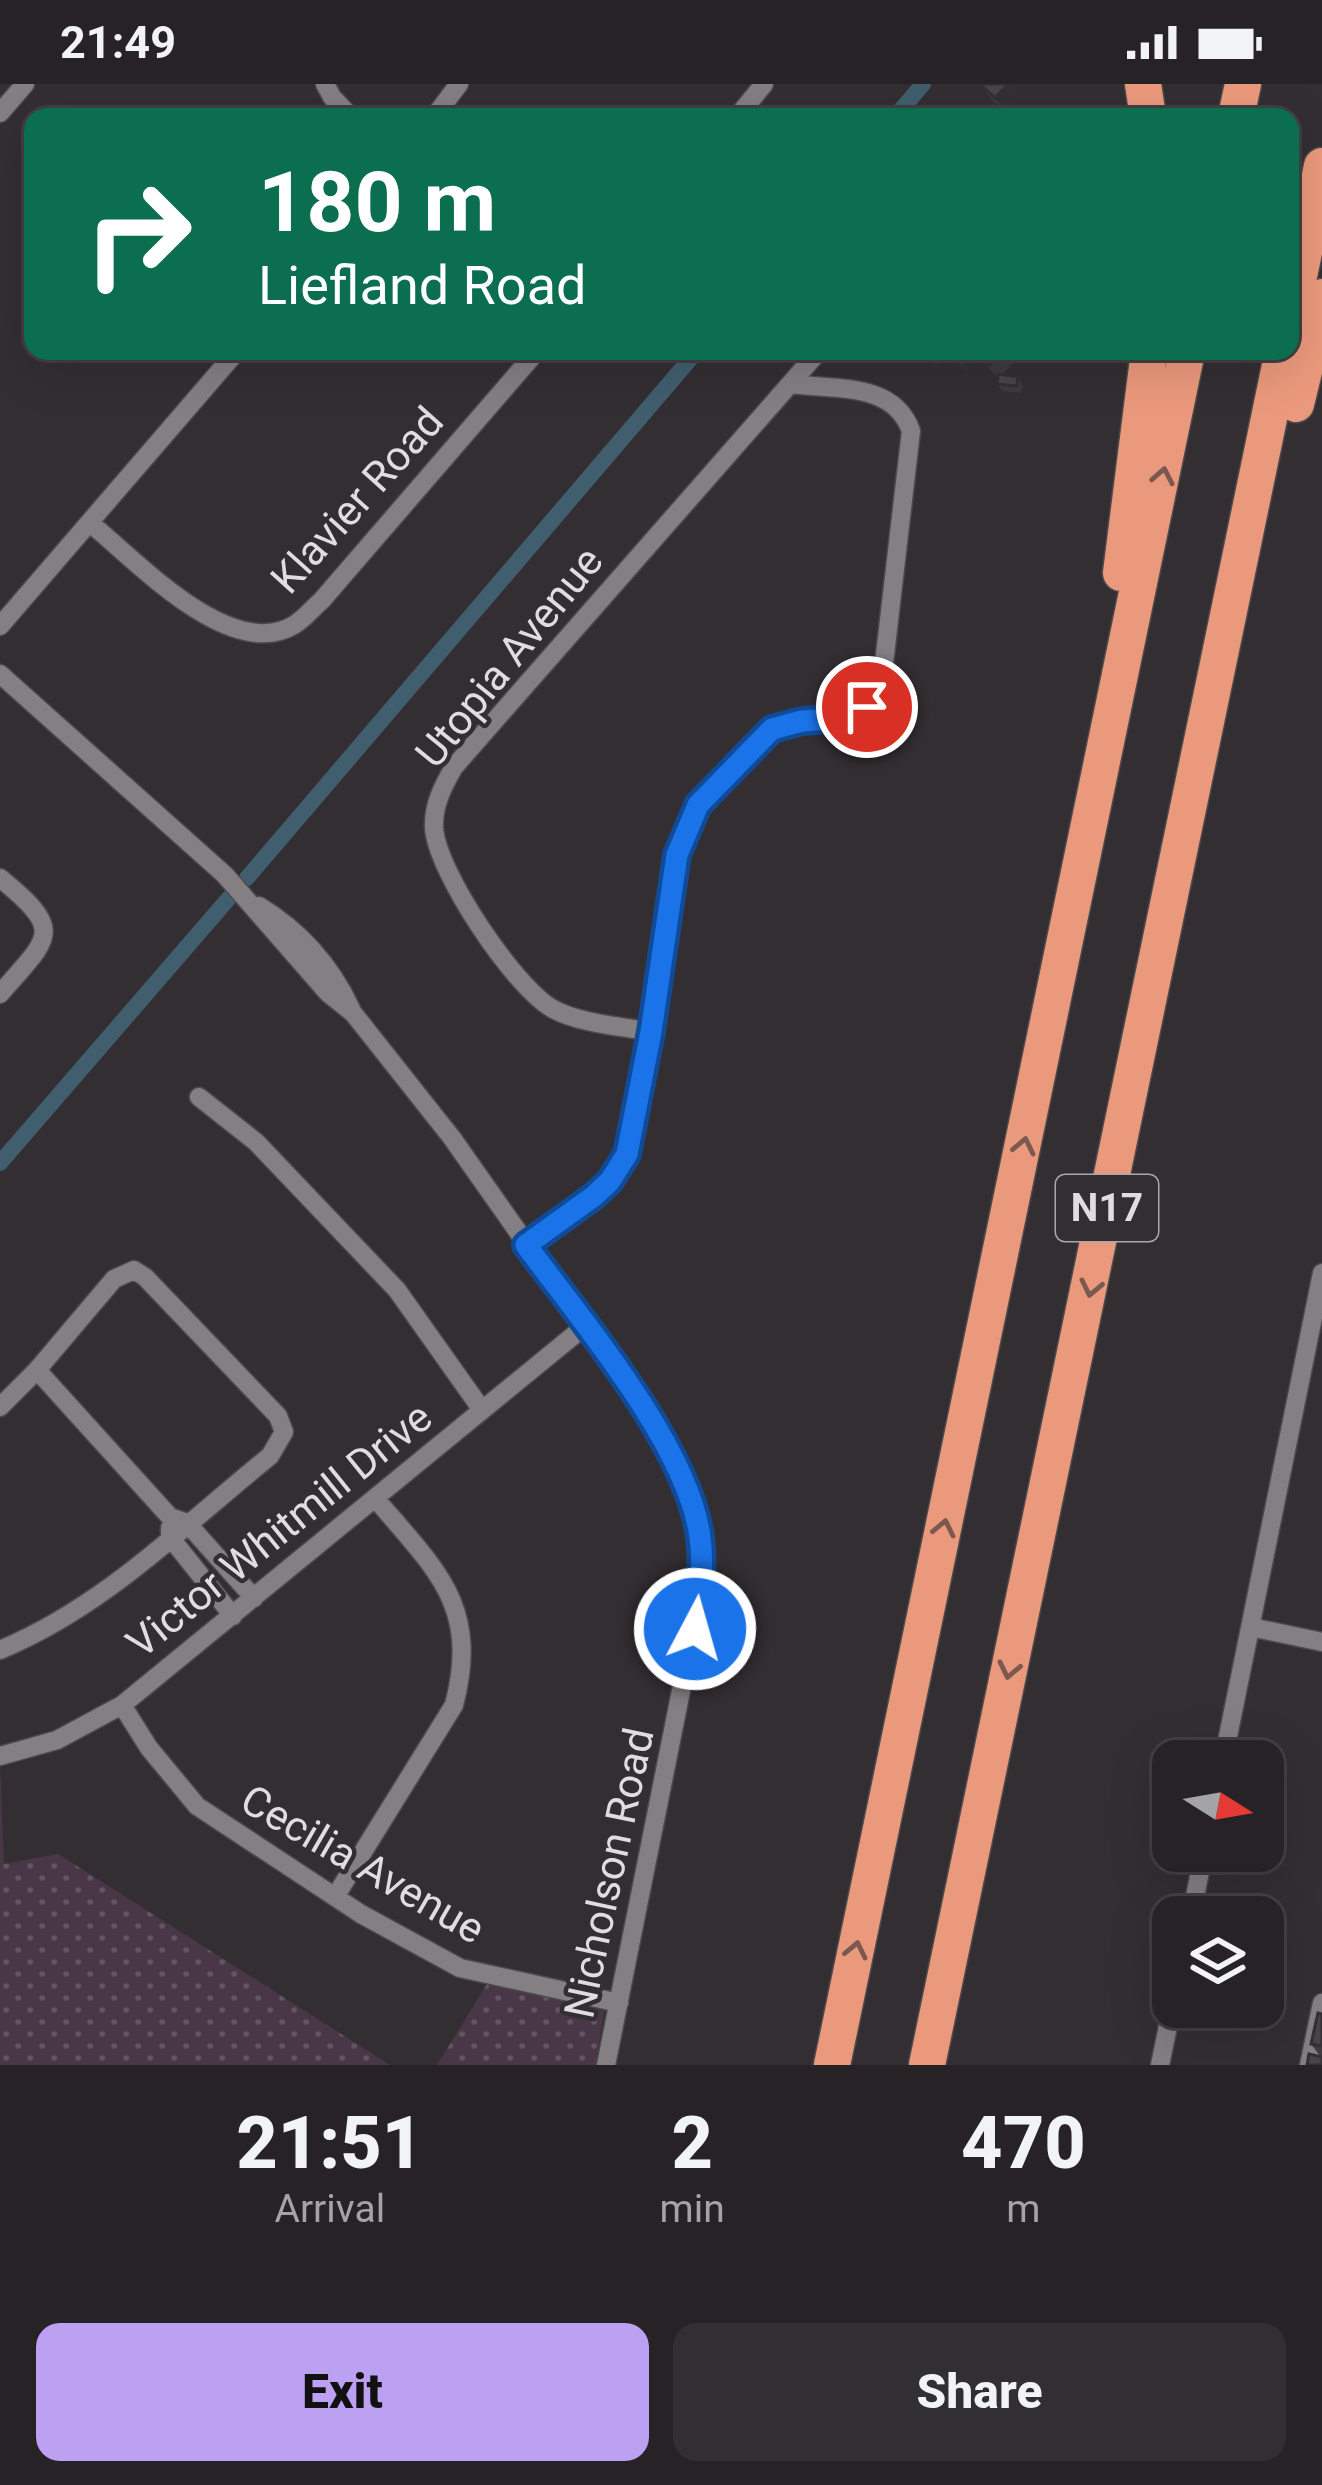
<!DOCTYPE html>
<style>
body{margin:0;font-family:Roboto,sans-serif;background:#322f32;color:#f1f3f6;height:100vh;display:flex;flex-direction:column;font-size:45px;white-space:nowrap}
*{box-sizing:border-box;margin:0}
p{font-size:39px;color:#a4a4a7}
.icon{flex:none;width:66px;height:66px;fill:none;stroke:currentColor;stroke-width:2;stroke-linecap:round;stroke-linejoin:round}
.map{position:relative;height:1981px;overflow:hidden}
.drawer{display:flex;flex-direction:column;background:#262226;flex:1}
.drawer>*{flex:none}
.guide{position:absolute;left:24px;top:24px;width:1275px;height:252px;border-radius:24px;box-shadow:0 12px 48px #0002,0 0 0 3px #423f43;background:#0b6e4f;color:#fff;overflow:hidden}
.needle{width:78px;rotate:101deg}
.fabs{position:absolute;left:1152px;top:1656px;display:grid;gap:24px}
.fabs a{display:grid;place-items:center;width:132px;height:132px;border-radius:24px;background:#262226;box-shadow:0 12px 48px #0002,0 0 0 3px #423f43;font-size:60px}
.pin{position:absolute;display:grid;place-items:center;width:102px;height:102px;color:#fff;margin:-51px;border:6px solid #fff;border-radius:50%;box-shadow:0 3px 12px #0007}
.me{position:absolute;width:132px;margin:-66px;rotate:6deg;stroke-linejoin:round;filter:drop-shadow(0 0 9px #0008)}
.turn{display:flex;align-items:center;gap:42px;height:252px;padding:0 36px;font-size:54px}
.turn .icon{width:156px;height:156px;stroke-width:2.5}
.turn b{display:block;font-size:84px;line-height:102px}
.eta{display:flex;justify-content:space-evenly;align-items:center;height:204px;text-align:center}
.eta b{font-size:72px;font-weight:800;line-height:84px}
.button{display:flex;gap:24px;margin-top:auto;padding:24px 36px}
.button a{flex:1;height:138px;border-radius:24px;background:#bca0f2;color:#111;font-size:48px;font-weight:800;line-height:138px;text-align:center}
.button a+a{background:#322f32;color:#f1f3f6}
.status{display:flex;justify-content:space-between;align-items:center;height:84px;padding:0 60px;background:#262226;direction:ltr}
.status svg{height:33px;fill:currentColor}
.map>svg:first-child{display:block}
.park{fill:url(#park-dots)}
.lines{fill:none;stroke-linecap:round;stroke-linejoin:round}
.canal{stroke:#415e6e;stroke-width:16}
.minor-casing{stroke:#4d4a4c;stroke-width:21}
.motorway-casing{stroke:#4d4a4c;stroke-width:39}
.minor{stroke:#837f83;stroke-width:18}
.motorway{stroke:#eb997c;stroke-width:36}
.wall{fill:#3d3b40}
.shaded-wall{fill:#323034}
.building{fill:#47454a;stroke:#323034;stroke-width:3}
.oneway{stroke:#7c5950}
.route-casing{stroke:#114b97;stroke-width:30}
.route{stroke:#1a73e8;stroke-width:21}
.labels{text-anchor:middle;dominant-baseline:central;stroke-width:9;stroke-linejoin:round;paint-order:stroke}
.shield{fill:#322e32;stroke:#aba8ab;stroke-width:3}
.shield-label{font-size:39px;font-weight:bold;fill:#dfdddf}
.street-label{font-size:42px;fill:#dfdddf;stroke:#322e32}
</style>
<div class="status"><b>21:49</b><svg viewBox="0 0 49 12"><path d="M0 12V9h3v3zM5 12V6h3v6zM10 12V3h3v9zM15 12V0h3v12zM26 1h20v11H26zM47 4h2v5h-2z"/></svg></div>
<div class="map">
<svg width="1322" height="1981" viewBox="0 0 1322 1981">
<defs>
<pattern id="park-dots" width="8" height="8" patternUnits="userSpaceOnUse" patternTransform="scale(3)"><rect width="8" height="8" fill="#493747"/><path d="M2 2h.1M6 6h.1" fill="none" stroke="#635461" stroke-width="1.8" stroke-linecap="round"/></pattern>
</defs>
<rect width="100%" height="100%" fill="#322e32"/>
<path class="park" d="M0 1680 4 1780 58 1770 390 1981H0Z
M490 1895 604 1927 596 1981H437Z"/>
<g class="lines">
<path class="canal" d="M895 33 923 0
M247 794 697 267
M0 1079 229 814"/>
<g class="minor-casing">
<path id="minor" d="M325 0 332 13 351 33
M0 29 25 0
M434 33 459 0
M737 33 764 0
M90 439C136 476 230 579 294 541 304 535 313 524 322 516L537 267
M0 542 237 267
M0 590 225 791 328 909 353 929 452 1054 652 1338C688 1394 703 1446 700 1512L606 1981
M0 794C66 848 50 852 0 910
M259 822C300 847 331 882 351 925
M651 948C621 942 581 940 553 925 514 903 437 788 434 744 433 721 443 702 454 683L819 267
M199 1013 256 1058 397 1206 482 1326
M526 1161C556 1139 597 1118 618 1087 632 1067 634 1040 638 1017 649 960 658 903 666 846 671 811 672 770 688 739 702 712 747 659 773 644 822 618 859 661 883 588L911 347C894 298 836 306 792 300
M37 1286 170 1433 187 1439 254 1514
M0 1323 37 1286 114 1195 134 1186 145 1193 278 1332 284 1348 270 1372C183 1442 104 1523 0 1566
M170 1444V1453L233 1532
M1251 1543 1322 1558
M122 1621 149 1664 197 1722 361 1830 460 1884 619 1919
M0 1672 57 1656 122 1621 585 1242
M1223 1677 1322 1189
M335 1813 454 1621C480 1521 436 1486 375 1414
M1191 1833 1204 1767
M1160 1981 1173 1918
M1309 1981 1322 1919"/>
</g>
<g class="motorway-casing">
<path id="motorway" d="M1143 0 1148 33
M1236 33 1243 0
M1290 235 1322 82
M1296 320 1322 213
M1121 489 1149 267
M832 1981 1187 267
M927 1981 1283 267"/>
</g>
<use href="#minor" class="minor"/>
<use href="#motorway" class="motorway"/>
</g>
<path class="wall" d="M984 0H1015L1021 9 1005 27 991 15 982 2Z
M920 267H1025L1002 291 1018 293 1022 299 1021 309 1002 307 997 300 998 294 980 275 968 288 950 270 938 284Z
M1322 1930V1981L1320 1972 1311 1960Z"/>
<path class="shaded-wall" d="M1008 0H1015L1021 9 1005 27 995 14Z
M849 267H861L855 275Z
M893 267H912L901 279Z
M932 267H948L950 270 938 284 928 271Z
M966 267H986L975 268 980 275 968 288 959 275Z"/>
<path class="building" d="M984 0H1008L995 14 982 2Z
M967 19 980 31 978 33H954Z
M950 267H966L959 275Z
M976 267H1003L989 281Z
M998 290 1018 293 1017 302 997 300Z
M1318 1929 1322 1930V1962L1311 1960Z
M1309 1970 1322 1973V1981H1307Z"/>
<defs><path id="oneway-chevron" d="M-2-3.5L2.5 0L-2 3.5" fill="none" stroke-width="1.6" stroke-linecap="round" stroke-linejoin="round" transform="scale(3)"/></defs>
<g class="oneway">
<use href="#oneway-chevron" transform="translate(1163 392) rotate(-79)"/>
<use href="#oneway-chevron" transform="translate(1024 1062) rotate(-78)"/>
<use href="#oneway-chevron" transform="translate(1091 1204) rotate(102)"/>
<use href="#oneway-chevron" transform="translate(944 1444) rotate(-78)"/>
<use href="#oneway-chevron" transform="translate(1009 1586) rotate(102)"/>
<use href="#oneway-chevron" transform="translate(856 1866) rotate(-78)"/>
</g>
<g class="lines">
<g class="route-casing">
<path id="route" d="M695 1545C700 1515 704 1484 700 1453 688 1362 582 1237 526 1161L594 1112 610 1097 627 1070 651 948 677 771 698 721 772 645 802 637 846 634 867 623"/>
</g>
<use href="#route" class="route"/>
</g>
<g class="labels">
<rect class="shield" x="1056" y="1091" width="102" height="66" rx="9"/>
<g class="shield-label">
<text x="1107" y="1124">N17</text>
</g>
<g class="street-label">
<text transform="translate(357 416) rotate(-48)">Klavier Road</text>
<text transform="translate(509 573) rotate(-51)">Utopia Avenue</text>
<text transform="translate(279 1446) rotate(-39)">Victor Whitmill Drive</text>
<text transform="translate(363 1780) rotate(30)">Cecilia Avenue</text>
<text transform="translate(609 1789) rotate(-78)">Nicholson Road</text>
</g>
</g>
</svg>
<div class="fabs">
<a><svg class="needle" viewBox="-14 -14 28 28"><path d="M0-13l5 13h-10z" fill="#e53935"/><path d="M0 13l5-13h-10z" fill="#a4a4a7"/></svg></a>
<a><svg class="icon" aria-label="layers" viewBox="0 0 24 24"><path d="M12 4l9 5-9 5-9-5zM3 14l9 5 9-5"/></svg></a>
</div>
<div class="pin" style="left:867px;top:623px;background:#d93025"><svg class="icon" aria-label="arrive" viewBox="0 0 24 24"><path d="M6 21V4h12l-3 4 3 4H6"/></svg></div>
<svg class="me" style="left:695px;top:1545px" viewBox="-20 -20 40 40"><circle r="17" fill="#1a73e8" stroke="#fff" stroke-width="3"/><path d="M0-11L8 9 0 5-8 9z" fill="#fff"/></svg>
<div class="guide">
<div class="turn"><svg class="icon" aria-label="right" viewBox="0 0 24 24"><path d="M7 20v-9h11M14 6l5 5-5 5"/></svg><div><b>180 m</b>Liefland Road</div></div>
</div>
</div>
<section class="drawer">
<div class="eta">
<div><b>21:51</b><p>Arrival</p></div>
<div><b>2</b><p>min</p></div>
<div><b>470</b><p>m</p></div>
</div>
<div class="button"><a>Exit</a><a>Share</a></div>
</section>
